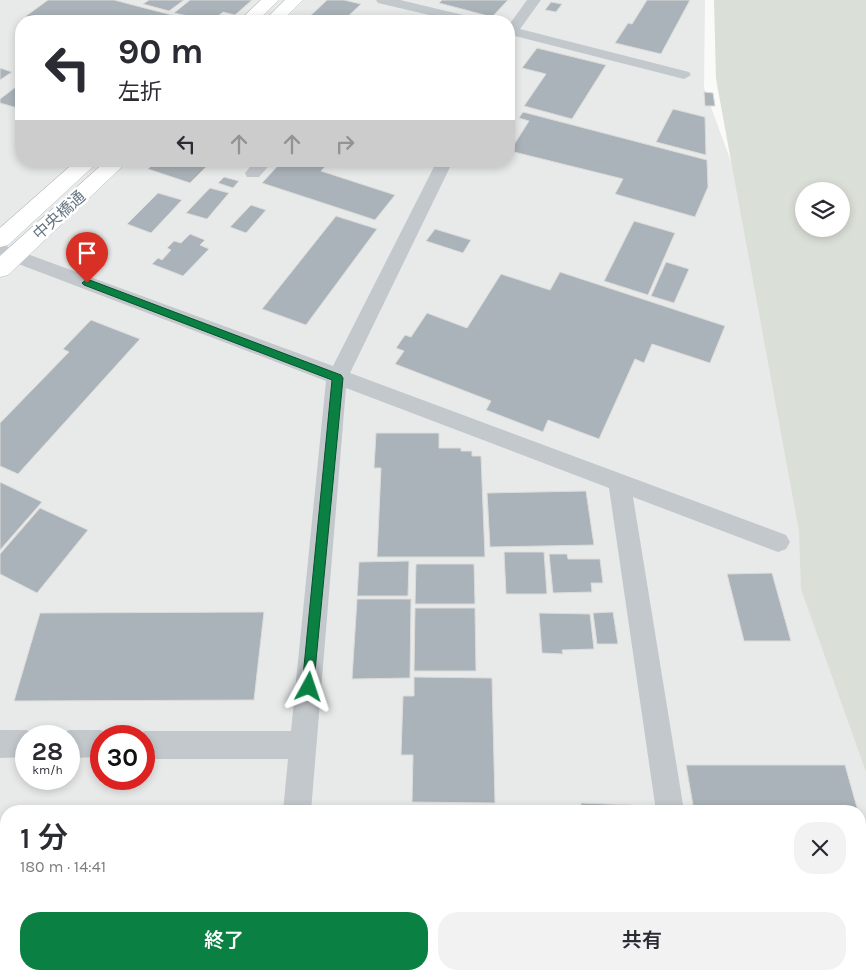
<!DOCTYPE html>
<html lang="ja">
<meta charset="utf-8">
<style>
body{margin:0;font-family:Karla,"Noto Sans JP",sans-serif;background:#f2f2f3;color:#2b2b33;height:100vh;display:flex;flex-direction:column;font-size:19px;white-space:nowrap}
*{box-sizing:border-box;margin:0}
p{font-size:16px;color:#7c7c81}
.icon{flex:none;width:28px;height:28px;fill:none;stroke:currentColor;stroke-width:2;stroke-linecap:round;stroke-linejoin:round}
.map{position:relative;flex:1;overflow:hidden}
.drawer{position:absolute;left:0px;top:805px;width:866px;height:175px;display:flex;flex-direction:column;background:#fff;border-radius:20px 20px 0 0;box-shadow:0 2px 8px #0003}
.drawer>*{flex:none}
.hud{position:absolute;left:15px;top:15px;width:500px;height:152px;border-radius:20px;box-shadow:0 2px 8px #0003;background:#fff;color:#2b2b33;overflow:hidden}
.buttons{position:absolute;left:795px;top:182px;display:grid;gap:10px}
.buttons a{display:grid;place-items:center;width:55px;height:55px;border-radius:50%;background:#fff;box-shadow:0 2px 8px #0003;font-size:25px}
.speed{position:absolute;left:15px;top:725px;display:flex;gap:10px;font-size:25px;font-weight:700;text-align:center}
.speed>*{display:grid;place-content:center;width:65px;height:65px;border-radius:50%;background:#fff;box-shadow:0 2px 8px #0003;line-height:1}
.speed small{font-size:12px;font-weight:400}
.speed .limit{border:8px solid #d22;background:#fff;color:#111}
.pin{position:absolute;display:grid;place-items:center;width:42px;height:42px;color:#fff;margin:-51px -21px;border-radius:50% 50% 50% 0;rotate:-45deg;box-shadow:0 0 5px #0007}
.pin .icon{rotate:45deg}
.me{position:absolute;width:55px;margin:-28px;rotate:5deg;stroke-linejoin:round;filter:drop-shadow(0 0 4px #0008)}
.turn{display:flex;align-items:center;gap:18px;height:105px;padding:0 20px;font-size:22px}
.turn .icon{width:65px;height:65px;stroke-width:2.5}
.turn b{display:block;font-size:35px;line-height:42px}
.lanes{display:flex;align-items:center;height:48px;padding:0 20px;background:#0003;justify-content:center;gap:25px;direction:ltr}
.lanes .off{opacity:.35}
.round{display:grid;place-items:center;flex:none;width:52px;height:52px;border-radius:20px;background:#f2f2f3}
.overview{display:flex;align-items:center;justify-content:space-between;height:85px;padding:0 20px}
h1{font-size:30px;font-weight:600;line-height:38px}
.cta{display:flex;gap:10px;margin-top:auto;padding:10px 20px}
.cta a{flex:1;height:58px;border-radius:20px;background:#0b8043;color:#fff;font-size:20px;font-weight:600;line-height:58px;text-align:center}
.cta a+a{background:#f2f2f3;color:#2b2b33}
.map>svg:first-child{display:block}
.built{fill:#e8e9e9;fill-rule:evenodd}
.green{fill:#dadfd7;fill-rule:evenodd}
.building{fill:#aab3b9;stroke:#dcdcda}
.lines{fill:none;stroke-linecap:round;stroke-linejoin:round}
.secondary-casing{stroke:#b3babf;stroke-width:1}
.minor{fill:#c3c8cc;fill-rule:evenodd}
.secondary{fill:#fff;fill-rule:evenodd}
.route{fill:#0b8043;stroke:#07532c}
.labels{text-anchor:middle;dominant-baseline:central;stroke-width:5;stroke-linejoin:round;paint-order:stroke}
.far-street-label{font-size:16px;fill:#657683;stroke:#fff}
</style>
<div class="map">
<svg width="866" height="980" viewBox="0 0 866 980">
<rect width="100%" height="100%" fill="#fafaf8"/>
<path class="built" d="M0 0H705L704 88 866 531V980H0ZM21 21H509V161H21ZM26 736H69V779H26ZM101 736H144V779H101ZM6 811H860V974H6Z"/>
<path class="green" d="M714 0H866V772L801 589 799 531 716 79ZM804 191H841V229H804Z"/>
<path class="building" d="M48 0H114L195 21H36L39 19 26 16Z
M149 0H184L169 11 143 4Z
M190 0H252L235 15 223 12 212 21 174 13Z
M327 0H344L361 4 343 21 306 20Z
M442 0H508L492 17 439 3Z
M647 0H690L661 54 615 43 628 23 632 24Z
M551 2 562 4 556 12 545 10Z
M537 48 606 65 572 119 524 106 546 74 522 68Z
M0 68 12 72 0 80Z
M17 86 21 87V109L0 103V99Z
M704 92 713 93 715 106H705Z
M673 109 705 117 706 155 656 142Z
M523 112 707 160 708 187 695 217 615 194 623 179 510 151 529 121 519 118Z
M156 161H191L207 166 190 183 148 169Z
M282 161H330L321 171 395 195 375 220 262 183Z
M224 177 239 181 233 188 218 183Z
M210 188 229 193 207 219 186 213Z
M158 193 182 200 151 233 127 224Z
M251 205 266 210 246 233 230 227Z
M336 216 377 229 306 325 262 309Z
M634 221 675 233 648 295 604 281Z
M435 229 471 240 463 253 426 241Z
M190 234 205 240 200 245 209 249 183 276 152 264 158 258 162 260 171 250 167 248 174 241 181 243Z
M666 262 689 269 674 303 651 296Z
M560 272 725 326 710 363 652 344 644 363 635 359 599 439 548 420 543 432 486 410 491 401 395 364 404 351 396 348 405 335 411 337 427 313 467 328 501 274 550 290Z
M91 320 140 339 18 474 0 466V423L69 352 63 349Z
M376 433H439V448H461V451H472V456H481L485 557H377L381 468H374Z
M0 482 42 502 0 550Z
M586 491 594 545 490 547 487 493Z
M40 508 88 530 37 593 0 574V554Z
M504 552H544L547 594H506Z
M549 554H567L568 559H600L603 583H591L592 592 553 593Z
M409 561 408 596H357L359 562Z
M416 564H474L475 604H415Z
M772 573 791 641H744L727 574Z
M357 599H411L410 678 352 679Z
M415 608H475L476 671H414Z
M264 612 254 700 14 701 40 613Z
M613 612 618 644H597L593 613Z
M539 613 590 614 594 649 562 650 563 654 542 653Z
M414 677 492 678 495 803 412 802 413 755H401L403 696H414Z
M686 765H845L858 811H694Z
M581 803 631 805V811H581Z
M410 808 467 809V811H410Z
M860 848H866V901H860Z
M866 931V980L833 979 832 974H860V932Z
M67 974H99V980H66Z
M361 974H495V980H361Z
M622 974H661L662 980H623Z"/>
<g class="lines">
<g class="secondary-casing">
<path id="secondary" d="M261 0H279L257 21H239Z
M285 0H303L282 21H264Z
M76 161H99L8 245 0 247V228Z
M106 161H128L8 275 0 277V256Z"/>
</g>
<path class="minor" d="M376 0H400L476 18 478 21H455L378 3Z
M527 0H541L520 29 689 72 691 75 684 79 515 36 509 38V25Z
M255 161H273L259 177H247L245 173Z
M437 161H453L350 373 786 535 790 542 786 549 778 552 633 497 684 811H656L609 488 346 388 311 811H283L288 759H144V736H134L144 731H291L326 381 0 257V244L333 366Z
M0 730H26L36 734V736H26V757L0 758Z
M69 730H101L111 736H101V757L69 758V736H59Z
M266 974H298V980H266Z
M680 974H712L713 980H681Z"/>
<use href="#secondary" class="secondary"/>
</g>
<path class="route" d="M87 279 341 375 343 378 313 692 309 694 304 692 302 687 332 380 84 285 82 283Z"/>
<g class="labels">
<g class="far-street-label">
<text transform="translate(59 215) rotate(-42)">中央橋通</text>
</g>
</g>
</svg>
<div class="buttons">
<a><svg class="icon" aria-label="layers" viewBox="0 0 24 24"><path d="M12 4l9 5-9 5-9-5zM3 14l9 5 9-5"/></svg></a>
</div>
<div class="speed"><div>28<small>km/h</small></div><div class="limit">30</div></div>
<div class="pin" style="left:87px;top:283px;background:#d93025"><svg class="icon" aria-label="arrive" viewBox="0 0 24 24"><path d="M6 21V4h12l-3 4 3 4H6"/></svg></div>
<svg class="me" style="left:309px;top:687px" viewBox="-20 -20 40 40"><path d="M0-17L14 15 0 8-14 15z" fill="#0b8043" stroke="#fff" stroke-width="4"/></svg>
<div class="hud">
<div class="turn"><svg class="icon" aria-label="left" viewBox="0 0 24 24"><path d="M17 20v-9H6M10 6l-5 5 5 5"/></svg><div><b>90 m</b>左折</div></div>
<div class="lanes"><svg class="icon" aria-label="left" viewBox="0 0 24 24"><path d="M17 20v-9H6M10 6l-5 5 5 5"/></svg><svg class="icon off" aria-label="ahead" viewBox="0 0 24 24"><path d="M12 20V5M6 11l6-6 6 6"/></svg><svg class="icon off" aria-label="ahead" viewBox="0 0 24 24"><path d="M12 20V5M6 11l6-6 6 6"/></svg><svg class="icon off" aria-label="right" viewBox="0 0 24 24"><path d="M7 20v-9h11M14 6l5 5-5 5"/></svg></div>
</div>
<section class="drawer">
<div class="overview"><div><h1>1 分</h1><p>180 m · 14:41</p></div><a class="round"><svg class="icon" aria-label="close" viewBox="0 0 24 24"><path d="M6 6l12 12M18 6L6 18"/></svg></a></div>
<div class="cta"><a>終了</a><a>共有</a></div>
</section>
</div>
